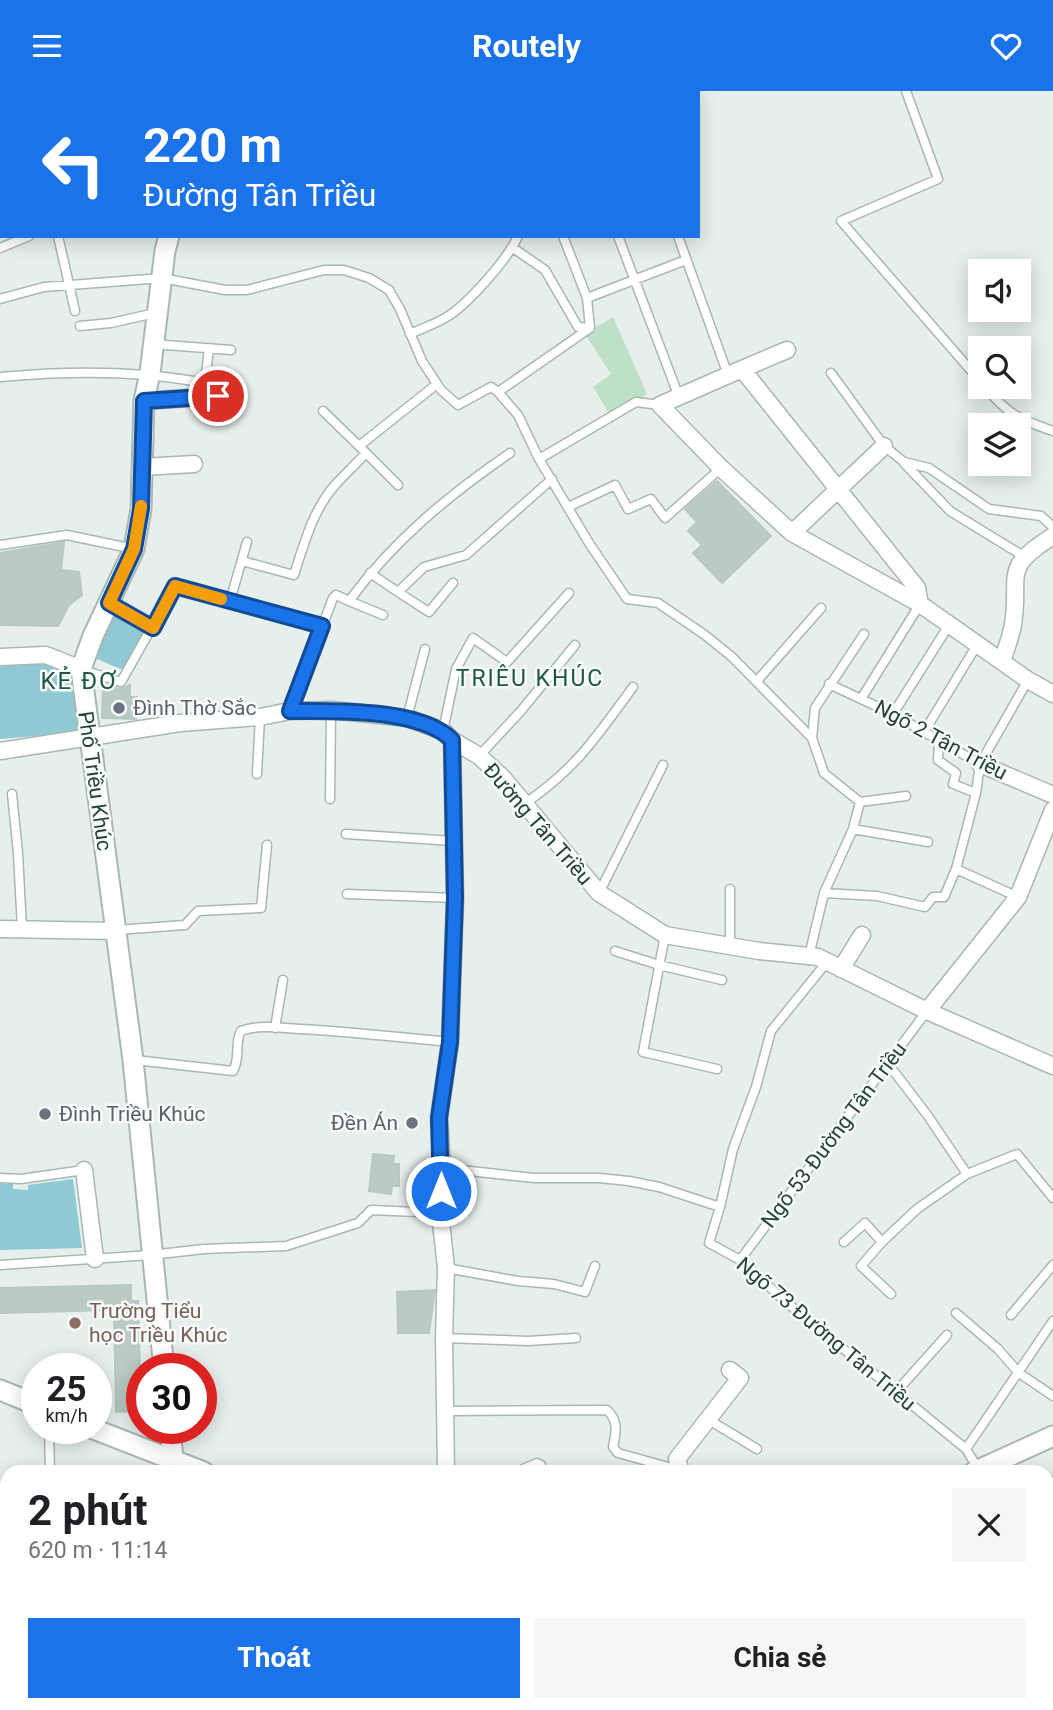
<!DOCTYPE html>
<html lang="vi">
<meta charset="utf-8">
<style>
body{margin:0;font-family:Roboto,sans-serif;background:#f6f6f6;color:#202124;height:100vh;display:flex;flex-direction:column;font-size:26px;white-space:nowrap}
*{box-sizing:border-box;margin:0}
p{font-size:23px;color:#757577}
.icon{flex:none;width:38px;height:38px;fill:none;stroke:currentColor;stroke-width:2;stroke-linecap:round;stroke-linejoin:round}
.map{position:relative;flex:1;overflow:hidden}
.drawer{position:absolute;left:0px;top:1374px;width:1054px;height:247px;display:flex;flex-direction:column;background:#fff;border-radius:21px 21px 0 0;box-shadow:0 4px 18px #0003}
.drawer>*{flex:none}
.banner{position:absolute;left:0px;top:0px;width:700px;height:147px;box-shadow:0 4px 18px #0003;background:#1a73e8;color:#fff;overflow:hidden}
.buttons{position:absolute;left:968px;top:168px;display:grid;gap:14px}
.buttons a{display:grid;place-items:center;width:63px;height:63px;border-radius:0px;background:#fff;box-shadow:0 4px 18px #0003;font-size:35px}
.speed{position:absolute;left:21px;top:1262px;display:flex;gap:14px;font-size:35px;font-weight:700;text-align:center}
.speed>*{display:grid;place-content:center;width:91px;height:91px;border-radius:50%;background:#fff;box-shadow:0 4px 18px #0003;line-height:1}
.speed small{font-size:18px;font-weight:400}
.speed .limit{border:10px solid #d22;background:#fff;color:#111}
.pin{position:absolute;display:grid;place-items:center;width:60px;height:60px;color:#fff;margin:-30px;border:4px solid #fff;border-radius:50%;box-shadow:0 2px 7px #0007}
.me{position:absolute;width:77px;margin:-38px;rotate:0deg;stroke-linejoin:round;filter:drop-shadow(0 0 5px #0008)}
.turn{display:flex;align-items:center;gap:24px;height:147px;padding:0 28px;font-size:32px}
.turn .icon{width:91px;height:91px;stroke-width:2.5}
.turn b{display:block;font-size:49px;line-height:60px}
.round{display:grid;place-items:center;flex:none;width:74px;height:74px;border-radius:0px;background:#f6f6f6}
.headline{display:flex;align-items:center;justify-content:space-between;height:119px;padding:0 28px}
h1{font-size:42px;font-weight:700;line-height:52px}
.action{display:flex;gap:14px;margin-top:auto;padding:14px 28px}
.action a{flex:1;height:80px;border-radius:0px;background:#1a73e8;color:#fff;font-size:28px;font-weight:700;line-height:80px;text-align:center}
.action a+a{background:#f6f6f6;color:#202124}
header{display:flex;justify-content:space-between;align-items:center;height:91px;padding:0 28px;background:#1a73e8;color:#fff;font-size:32px;font-weight:700}
.map>svg:first-child{display:block}
.green{fill:#bfe0c8}
.water{fill:#8ec9d4}
.building{fill:#bbcac4;stroke:#b8c9c2;stroke-width:2}
.lines{fill:none;stroke-linecap:round;stroke-linejoin:round}
.service-casing{stroke:#a8b8b2;stroke-width:11}
.minor-casing{stroke:#a8b8b2;stroke-width:19}
.tertiary-casing{stroke:#a8b8b2;stroke-width:23}
.service{stroke:#fff;stroke-width:8}
.minor{stroke:#fff;stroke-width:16}
.tertiary{stroke:#fff;stroke-width:19}
.route-casing{stroke:#114b97;stroke-width:18}
.route{stroke:#1a73e8;stroke-width:12}
.slow{stroke:#f59e0b;stroke-width:12}
.worship-dot{fill:#6b7280;stroke:#f7fbf9;stroke-width:2.5}
.education-dot{fill:#8d6e63;stroke:#f7fbf9;stroke-width:2.5}
.labels{text-anchor:middle;dominant-baseline:central;stroke-width:5;stroke-linejoin:round;paint-order:stroke}
.worship-label{font-size:21px;fill:#5b616d;stroke:#f7fbf9;text-anchor:start}
.street-label{font-size:21px;fill:#24423a;stroke:#f7fbf9}
.education-label{font-size:21px;fill:#785e54;stroke:#f7fbf9;text-anchor:start}
.neighbourhood-label{font-size:23px;letter-spacing:2px;fill:#1f5548;stroke:#f7fbf9}
.quarter-label{font-size:24px;letter-spacing:2px;fill:#1f5548;stroke:#f7fbf9}
</style>
<header><svg class="icon" aria-label="menu" viewBox="0 0 24 24"><path d="M4 6h16M4 12h16M4 18h16"/></svg>Routely<svg class="icon" aria-label="heart" viewBox="0 0 24 24"><path d="M12 20l-8-8c-3-5 5-10 8-4 3-6 11-1 8 4z"/></svg></header>
<div class="map">
<svg width="1053" height="1619" viewBox="0 0 1053 1619">
<rect width="100%" height="100%" fill="#e6efeb"/>
<path class="green" d="M613 226 647 303 610 324 593 296 611 283 585 243Z"/>
<path class="water" d="M113 520 146 535 127 581 93 566Z
M40 569 81 576 86 641 0 648V576Z
M73 1088 82 1157 0 1159V1092L13 1093V1098L28 1099V1094Z"/>
<path class="building" d="M717 390 771 445 722 492 693 462 702 454 688 440 697 431 685 418Z
M64 451 61 479 79 481 82 504 69 514 58 535 0 534V462Z
M103 593 121 598 130 594V606H137L136 628 102 627Z
M373 1063 394 1065 393 1073H399V1095H392L391 1103 369 1100Z
M131 1194V1210H138L141 1320 116 1321 114 1219 0 1222V1197Z
M435 1199 429 1242H398L397 1201Z"/>
<g class="lines">
<g class="service-casing">
<path id="service" d="M76 0 77 2
M264 0 284 2
M460 0 466 2
M625 0 626 2
M906 0 938 88 841 130 980 290
M372 2 373 0
M409 2 410 0
M574 2 575 0
M58 145 75 220
M563 145 587 207 590 237
M618 145 679 306
M678 145 728 284
M0 157 29 145
M513 157 545 179 578 236 590 237
M587 207 686 169
M0 208 44 196 162 187 225 199H247L324 179H344L369 187 389 199 400 218 422 270 441 299 458 314 491 296 498 301 518 324 539 368 589 452 627 508 658 512 705 544 732 566 812 647 824 682 860 711 906 705
M80 235 111 232 155 222
M410 243C423 237 438 232 450 224 470 210 508 168 518 145
M153 253 231 259
M831 282 884 355 904 371 929 377 989 418 1041 425 1053 436
M0 286C65 280 130 279 194 290
M985 296C1009 324 1018 328 1053 340
M498 301 590 237
M193 307 206 283 209 257
M323 320 359 355
M366 362 398 394
M539 368 636 311 660 314
M904 372 950 420 1025 466
M568 416 615 394 628 418 651 408 665 427 721 377
M0 454 67 444 134 458
M242 470 294 484C304 453 313 419 335 394 345 383 356 373 366 362L359 355 437 293
M370 482 398 501 424 476 466 464 552 388
M398 501 429 521 453 492
M230 510 247 451
M349 510 383 524
M110 512 153 537
M83 579 121 591 175 495 322 535
M757 590 821 517
M829 593 893 623 980 673
M861 608 920 513
M290 620 333 507 336 504 349 510C394 449 449 404 510 362
M893 623 949 534
M407 627 425 558
M443 640 456 578 473 547 507 571 569 502
M924 641 977 554
M812 647 815 617 864 543
M939 649 938 669 956 682 953 693 976 702 956 778 1018 806
M479 665 520 621 575 554
M257 683 260 626
M976 702 980 673 1028 589
M12 703 18 762 22 838
M330 708 331 619
M524 713C576 678 597 645 633 596
M853 738 928 751
M346 743 453 750
M599 802 663 674
M824 802 877 805 925 816 933 806H944L956 778
M347 803 455 807
M117 839 185 834 198 820 261 817 267 754
M665 844 643 961 717 978
M730 855V798
M615 860 659 874 722 889
M809 865 824 802 853 738 860 711
M827 871 771 940 756 996 733 1058 720 1116 709 1152 740 1169 786 1211 966 1358 979 1379
M275 937 283 889
M135 969 233 980C241 966 234 953 241 940 259 933 282 937 301 938 351 941 400 946 450 951
M889 974 928 1025 967 1083
M442 1077 534 1087H599L629 1090 659 1096 720 1116
M0 1087 21 1088 84 1079
M844 1151 865 1132 882 1151 917 1118 967 1083 1017 1063 1053 1107
M882 1151 861 1175 891 1203
M740 1169 927 920
M0 1174 151 1164 204 1158 286 1155 358 1132 371 1119 440 1122
M446 1177 518 1190 554 1193 585 1201 595 1175
M956 1222 998 1258 1019 1282 1053 1305
M1011 1224 1053 1174
M444 1247 528 1250 576 1247
M896 1301 947 1244
M446 1320 607 1319C619 1330 616 1341 613 1356L618 1362 679 1379
M709 1329 757 1358
M49 1337 50 1381
M966 1358 1053 1230
M516 1381 537 1372 541 1374 540 1381
M1046 1403 1053 1390
M0 1450 7 1449
M1046 1550 1053 1545
M948 1614 952 1619"/>
</g>
<g class="minor-casing">
<path id="minor" d="M742 278 787 259
M144 310 218 305
M143 376 194 373
M792 442 884 355
M920 513 917 497 742 278 660 314 721 377 792 442 920 513 1028 589 1053 603
M0 566 46 564 81 578
M1002 570C1006 558 1011 546 1013 533 1021 483 1000 478 1053 445
M0 660 180 632 260 626 290 620 331 619 407 627 443 640 452 649 479 665 503 687 599 802 665 844 759 860 818 866 927 920 1053 975
M980 673 1053 704
M0 838 116 840
M841 878 862 844
M927 920 1018 806 1053 719
M84 1079 95 1168
M446 1381 444 1247 446 1177 440 1122 442 1077 439 1027 450 951 455 807 452 649
M681 1381 677 1368 740 1287 730 1279
M455 1614V1619"/>
</g>
<g class="tertiary-casing">
<path id="tertiary" d="M213 2 214 0
M164 1278 133 969 81 578 93 545 134 458 141 418 144 310 150 282 165 160 169 145
M0 1299 37 1314
M91 1337 204 1381
M170 1337 174 1378
M974 1381 1053 1345
M196 1614 197 1619"/>
</g>
<use href="#service" class="service"/>
<use href="#minor" class="minor"/>
<use href="#tertiary" class="tertiary"/>
</g>
<g class="lines">
<g class="route-casing">
<path id="route" d="M218 305 144 310 141 418 134 458 109 512 153 537 175 495 322 535 290 620C333 620 420 617 452 649L455 807 450 951 439 1027 441 1100"/>
</g>
<use href="#route" class="route"/>
<path class="slow" d="M141 415 134 458 109 512 153 537 175 495 221 508"/>
</g>
<g class="worship-dot">
<circle cx="119" cy="617" r="7"/>
<circle cx="45" cy="1023" r="7"/>
<circle cx="412" cy="1032" r="7"/>
</g>
<circle class="education-dot" cx="75" cy="1232" r="7"/>
<g class="labels">
<g class="worship-label">
<text x="133" y="617">Đình Thờ Sắc</text>
<text x="59" y="1023">Đình Triều Khúc</text>
<text x="398" y="1032" text-anchor="end">Đền Án</text>
</g>
<g class="street-label">
<text transform="translate(941 649) rotate(28)">Ngõ 2 Tân Triều</text>
<text transform="translate(95 690) rotate(82)">Phố Triều Khúc</text>
<text transform="translate(538 733) rotate(49)">Đường Tân Triều</text>
<text transform="translate(834 1044) rotate(-53)">Ngõ 53 Đường Tân Triều</text>
<text transform="translate(826 1243) rotate(40)">Ngõ 73 Đường Tân Triều</text>
</g>
<g class="education-label">
<text x="89" y="1220">Trường Tiểu<tspan x="89" dy="24">học Triều Khúc</tspan></text>
</g>
<g class="neighbourhood-label">
<text x="530" y="587">TRIÊU KHÚC</text>
</g>
<g class="quarter-label">
<text x="79" y="590">KẺ ĐƠ</text>
</g>
</g>
</svg>
<div class="buttons">
<a><svg class="icon" aria-label="sound" viewBox="0 0 24 24"><path d="M4 9h4l5-4v14l-5-4H4zM17 9q2 3 0 6"/></svg></a>
<a><svg class="icon" aria-label="search" viewBox="0 0 24 24"><circle cx="10" cy="10" r="6"/><path d="M15 15l6 6"/></svg></a>
<a><svg class="icon" aria-label="layers" viewBox="0 0 24 24"><path d="M12 4l9 5-9 5-9-5zM3 14l9 5 9-5"/></svg></a>
</div>
<div class="speed"><div>25<small>km/h</small></div><div class="limit">30</div></div>
<div class="pin" style="left:218px;top:305px;background:#d93025"><svg class="icon" aria-label="arrive" viewBox="0 0 24 24"><path d="M6 21V4h12l-3 4 3 4H6"/></svg></div>
<svg class="me" style="left:441px;top:1100px" viewBox="-20 -20 40 40"><circle r="17" fill="#1a73e8" stroke="#fff" stroke-width="3"/><path d="M0-11L8 9 0 5-8 9z" fill="#fff"/></svg>
<div class="banner">
<div class="turn"><svg class="icon" aria-label="left" viewBox="0 0 24 24"><path d="M17 20v-9H6M10 6l-5 5 5 5"/></svg><div><b>220 m</b>Đường Tân Triều</div></div>
</div>
<section class="drawer">
<div class="headline"><div><h1>2 phút</h1><p>620 m · 11:14</p></div><a class="round"><svg class="icon" aria-label="close" viewBox="0 0 24 24"><path d="M6 6l12 12M18 6L6 18"/></svg></a></div>
<div class="action"><a>Thoát</a><a>Chia sẻ</a></div>
</section>
</div>
